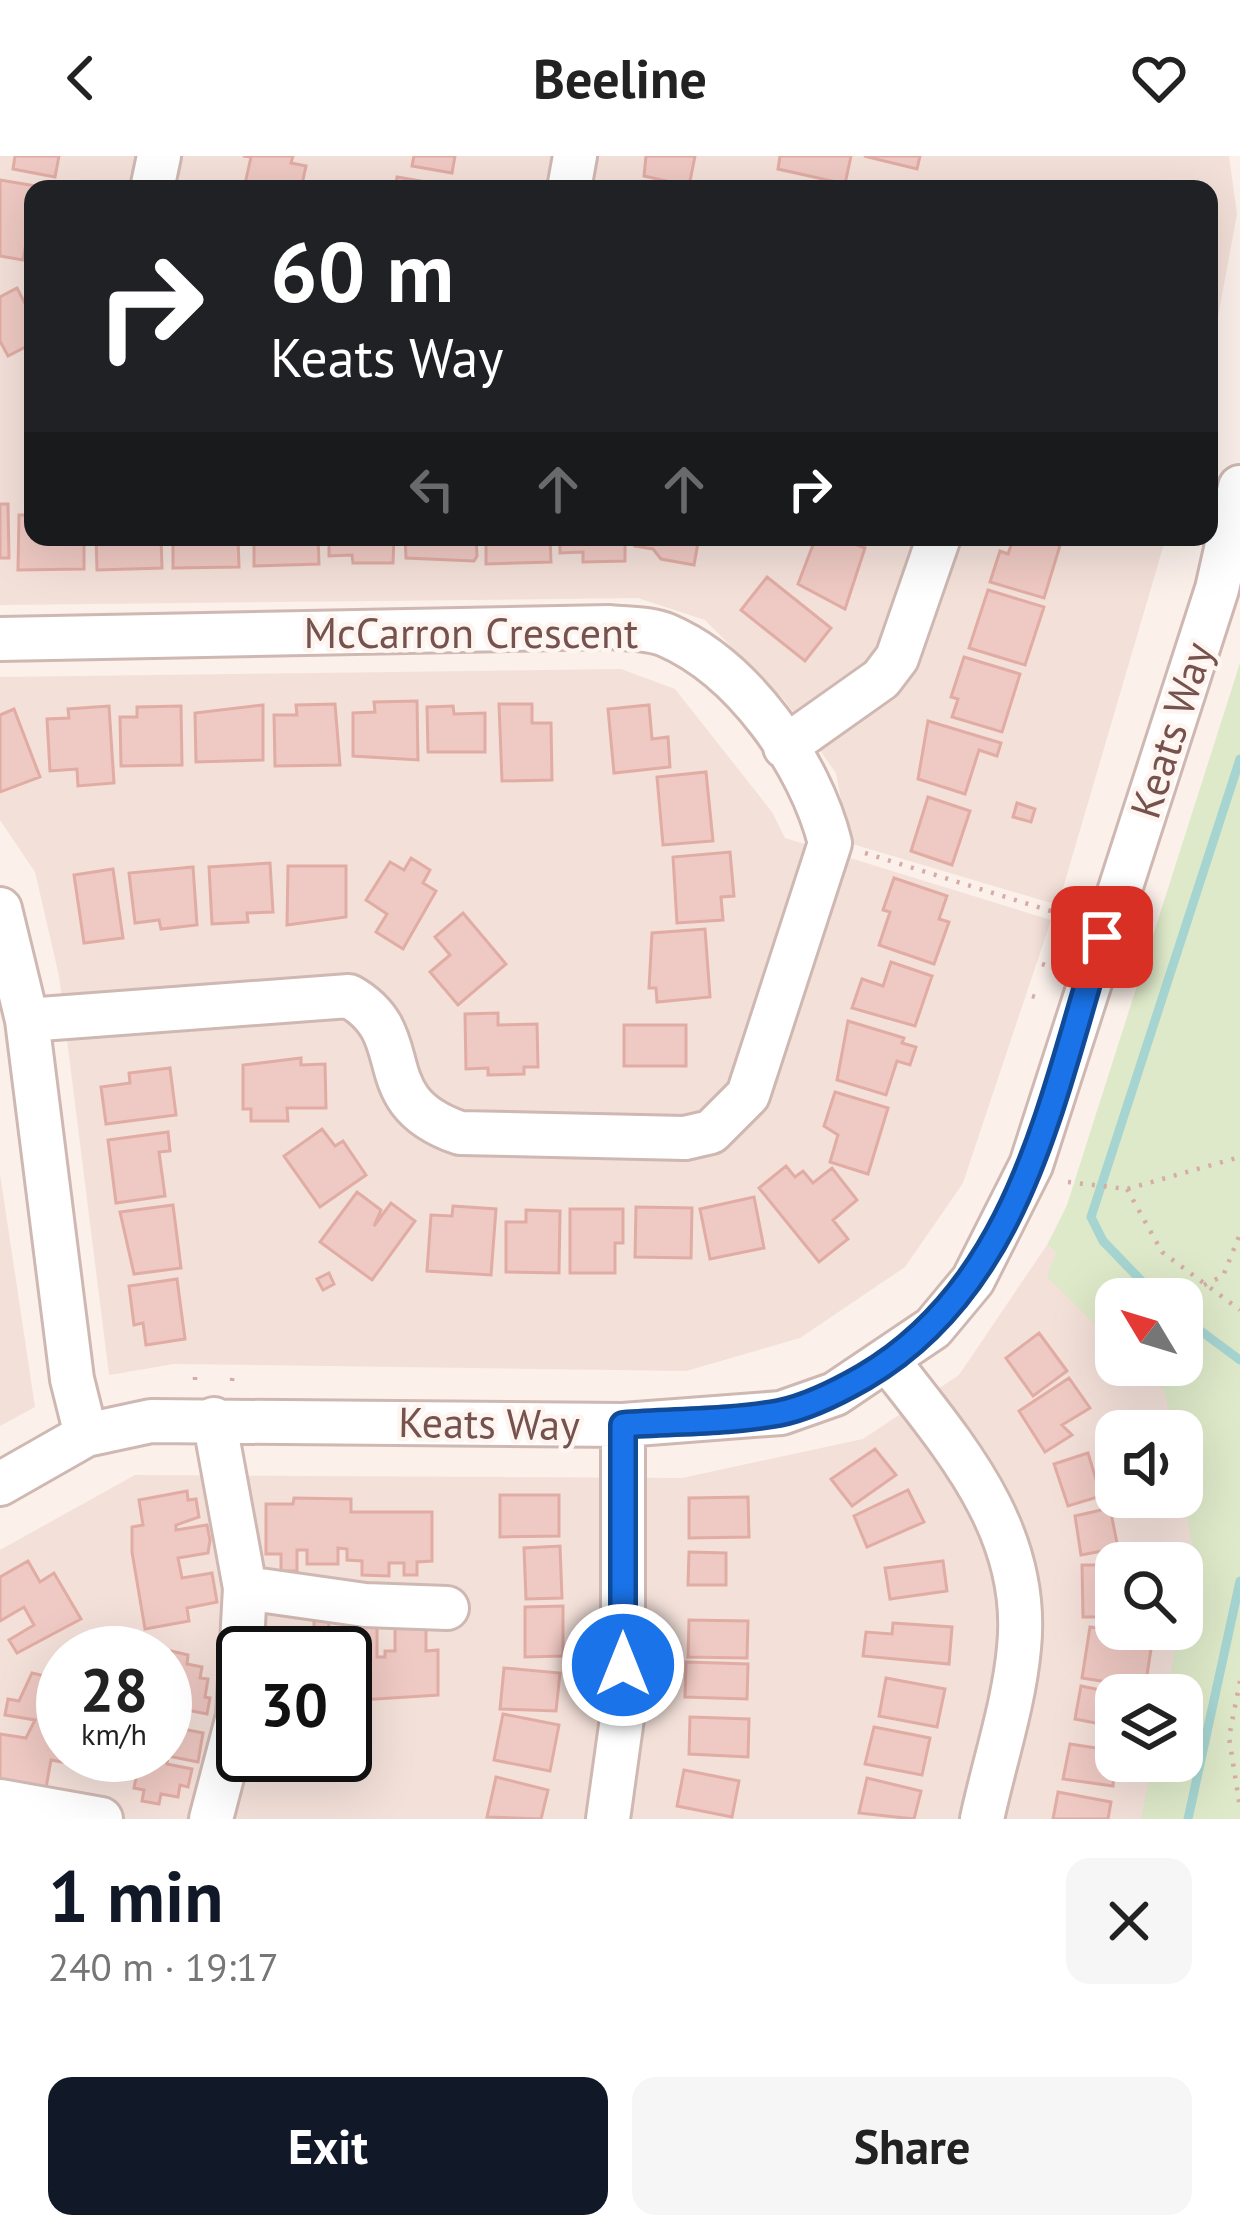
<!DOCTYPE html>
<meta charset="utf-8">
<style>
body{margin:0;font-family:"PT Sans",sans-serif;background:#f6f6f6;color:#222;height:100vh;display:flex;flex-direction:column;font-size:45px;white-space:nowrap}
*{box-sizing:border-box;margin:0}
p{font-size:39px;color:#767676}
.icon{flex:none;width:66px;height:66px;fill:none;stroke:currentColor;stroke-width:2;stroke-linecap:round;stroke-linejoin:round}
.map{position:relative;height:1663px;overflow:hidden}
.side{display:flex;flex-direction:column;background:#fff;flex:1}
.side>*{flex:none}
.hud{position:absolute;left:24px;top:24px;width:1194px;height:366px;border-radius:24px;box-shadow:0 12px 48px #0002;background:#202124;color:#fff;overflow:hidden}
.needle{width:78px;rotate:308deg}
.fabs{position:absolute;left:1095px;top:1122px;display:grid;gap:24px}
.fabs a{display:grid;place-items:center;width:108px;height:108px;border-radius:24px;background:#fff;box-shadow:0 12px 48px #0002;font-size:60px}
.speed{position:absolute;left:36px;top:1470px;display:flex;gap:24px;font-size:60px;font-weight:700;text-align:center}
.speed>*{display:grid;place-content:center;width:156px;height:156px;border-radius:50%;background:#fff;box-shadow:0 12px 48px #0002;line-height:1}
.speed small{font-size:30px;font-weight:400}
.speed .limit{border:6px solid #111;border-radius:18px;background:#fff;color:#111}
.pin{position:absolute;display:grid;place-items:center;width:102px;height:102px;color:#fff;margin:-51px;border-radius:24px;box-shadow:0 6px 18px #0006}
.me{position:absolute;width:132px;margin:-66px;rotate:0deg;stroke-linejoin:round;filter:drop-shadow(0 0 9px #0008)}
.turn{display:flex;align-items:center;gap:42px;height:252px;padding:0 48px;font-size:54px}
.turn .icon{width:156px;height:156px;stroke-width:2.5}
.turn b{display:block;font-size:84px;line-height:102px}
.lanes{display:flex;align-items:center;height:114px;padding:0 48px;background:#0003;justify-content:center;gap:60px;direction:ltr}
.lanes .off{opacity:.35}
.round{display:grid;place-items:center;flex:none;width:126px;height:126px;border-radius:24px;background:#f6f6f6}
.head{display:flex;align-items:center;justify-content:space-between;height:204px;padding:0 48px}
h1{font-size:72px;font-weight:700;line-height:90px;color:#111827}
.primary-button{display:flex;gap:24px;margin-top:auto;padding:24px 48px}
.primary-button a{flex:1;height:138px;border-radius:24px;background:#111827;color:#fff;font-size:48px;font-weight:700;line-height:138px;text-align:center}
.primary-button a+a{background:#f6f6f6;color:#222}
header{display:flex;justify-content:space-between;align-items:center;height:156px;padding:0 48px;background:#fff;font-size:54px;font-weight:700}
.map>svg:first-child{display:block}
.residential{fill:#f3e0d9;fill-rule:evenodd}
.green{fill:#dee9c9}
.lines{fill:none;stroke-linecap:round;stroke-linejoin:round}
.stream{stroke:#a6d5d1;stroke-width:9}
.building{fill:#efc9c3;stroke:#e1aca4;stroke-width:3}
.minor-casing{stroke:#cfb8b2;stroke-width:48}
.path{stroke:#d5aca6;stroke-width:4.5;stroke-dasharray:3 9;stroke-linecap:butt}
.minor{stroke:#fff;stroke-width:42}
.route-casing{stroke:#114b97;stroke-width:30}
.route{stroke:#1a73e8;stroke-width:21}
.labels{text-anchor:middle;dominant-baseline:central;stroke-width:9;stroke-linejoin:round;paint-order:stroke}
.street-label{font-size:42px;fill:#75524e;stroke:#fef5f0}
</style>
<header><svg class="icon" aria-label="back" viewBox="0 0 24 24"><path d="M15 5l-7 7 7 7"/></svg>Beeline<svg class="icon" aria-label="heart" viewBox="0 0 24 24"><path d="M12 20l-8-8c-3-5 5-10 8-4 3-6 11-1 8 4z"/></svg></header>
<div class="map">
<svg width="1240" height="1663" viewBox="0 0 1240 1663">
<rect width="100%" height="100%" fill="#fbf0ea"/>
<path class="residential" d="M0 0H1229L1237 58 1209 209V33H33V381H1166L1058 749 849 687 836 617 785 545 705 464 638 442 0 449Z
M621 513 675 533 772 656 785 682 1051 764 963 1027 905 1111 800 1182 686 1215 174 1208 109 1219 59 820 35 716 0 664V521Z
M0 1018 35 1251 0 1270Z
M1047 1089 1121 1143H1116V1209H1182L1229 1218 1180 1663H0V1394L135 1319 682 1322 863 1283 959 1219ZM1116 1275H1182V1341H1116ZM1116 1407H1182V1473H1116ZM63 1497H165V1599H63ZM243 1497H345V1599H243ZM1116 1539H1182V1605H1116Z"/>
<path class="green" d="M1240 507V1663H1141L1153 1605H1182V1539H1166L1194 1400 1182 1332V1275H1172L1165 1236 1137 1209H1182V1143H1116V1189L1047 1121 1056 1096 1047 1089 1067 1049Z"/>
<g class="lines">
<path class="stream" d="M1159 1143 1103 1085 1091 1061 1240 603
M1182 1161 1240 1204
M1188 1663 1240 1425"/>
</g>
<path class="building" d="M15 0H59L55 21 13 13Z
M243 0H293L291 7 306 10 301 33 245 28 251 1Z
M414 0H455L452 17 412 10Z
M646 0H695L689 30 644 20Z
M780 0H851L845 28 778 13Z
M864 0H920L917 13Z
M397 21 438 28 437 33H395Z
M0 24 36 30 23 104 0 100Z
M17 132 33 163V187L8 200 0 185V141Z
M0 348H8L9 402H0Z
M19 359H33V381H84V413L18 414Z
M96 381H161L162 412 97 414Z
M173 381H238L239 411 173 412Z
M254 381H318L319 408 254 410Z
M329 381H394L393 407H353L352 399 329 400Z
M405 381H476L477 400 474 405 406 402Z
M486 381H550L551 406 486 408Z
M560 381H625V405L583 406V396L560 397Z
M637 381H699L694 409 661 403 653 393 635 390Z
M816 381H837L865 392 845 453 798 428Z
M1014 381 1062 383 1044 442 990 426 1000 395 1008 398Z
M767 421 831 472 805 505 741 454Z
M988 434 1044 451 1025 509 969 492Z
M964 501 1020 518 1002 576 952 561 958 543 951 541Z
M417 545 418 604 353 600V557L375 556 374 546Z
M335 548 340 609 275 610 274 559H297L296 549Z
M499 548H532V567H551L552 624 502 625Z
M263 549V604L196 606 195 557Z
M649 549 652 583 668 581 670 611 614 617 608 553Z
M109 550 114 627 78 630 77 613 50 615 47 563 69 562 68 553Z
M181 550 182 609 121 610 120 561H137V551Z
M453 550 454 558 485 557V596H428L427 551Z
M14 553 40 621 0 636V559Z
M928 565 1001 587 997 600 979 594 965 638 918 623Z
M706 616 713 685 663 689 657 621Z
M928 641 970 655 952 709 911 695Z
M1017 647 1035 653 1031 666 1013 661Z
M730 696 734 740 721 741 723 764 677 767 673 701Z
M411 702 430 714 423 727 436 735 403 793 376 776 387 758 366 744 390 706 404 714Z
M270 707 273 756 247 757 248 766 212 768 209 711Z
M288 710H346V761L287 769Z
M193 711 197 769 161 773 159 764 135 767 129 717Z
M113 713 123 782 84 787 74 719Z
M894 722 947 740 939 763 949 766 934 808 879 789 890 756 883 754Z
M463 757 506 808 458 849 430 816 450 799 435 781Z
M705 773 710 841 657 846 656 832H649L652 777Z
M891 806 932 820 915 870 852 852 862 823 883 830Z
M498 857V869L537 868 538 911H524V918L488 919V912L466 913 465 858Z
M848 865 904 882 902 887 916 891 910 909 897 905 886 939 837 924Z
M624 869H686V910H624Z
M301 902V909L325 908 326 952H287L288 965H251V953H243V909Z
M170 912 176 959 106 968 101 931 130 927 129 917Z
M835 936 888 952 868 1018 830 1006 838 979 824 970Z
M322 973 335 990 343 985 366 1019 320 1051 284 1000Z
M168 976 170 995 159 996 165 1040 116 1047 108 984Z
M786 1010 795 1021 803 1015 813 1027 832 1012 857 1044 833 1064 848 1083 819 1106 759 1032Z
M357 1036 381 1054 374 1070 391 1047 415 1065 372 1124 320 1086Z
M754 1041 764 1092 710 1103 700 1053Z
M173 1049 181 1112 134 1118 120 1056Z
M453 1050 496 1053 491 1119 427 1115 431 1059 452 1060Z
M636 1051 692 1052 691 1102 635 1101Z
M570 1053H623V1087H615V1117H570Z
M526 1054 560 1055 559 1117 506 1116V1066H526Z
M329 1117 334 1128 323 1134 317 1123Z
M177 1123 185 1183 146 1189 143 1167 134 1169 129 1130Z
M1039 1177 1067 1215 1033 1240 1006 1202Z
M1069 1222 1090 1252 1062 1269 1072 1279 1045 1296 1019 1255Z
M875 1293 896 1319 852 1350 831 1323Z
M1088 1297 1101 1340 1068 1350 1054 1308Z
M908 1334 924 1366 867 1391 854 1360Z
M187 1335 188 1344 196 1343 199 1361 176 1369V1374L207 1369 210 1384 208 1397 178 1402 182 1422 212 1417 217 1446 187 1452 189 1465 145 1473 132 1396V1371L143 1369 139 1344Z
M500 1339H559V1380L500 1381Z
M748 1341 749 1381 689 1382V1342Z
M294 1342 351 1343V1356H432V1405L417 1406V1419H404V1407H389V1420L362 1419V1405L347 1404V1393L338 1392V1408H307V1394H297V1415H281V1398H266V1348H293Z
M1110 1352 1118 1392 1081 1399 1075 1360Z
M560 1390 562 1442 526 1443 524 1392Z
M689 1396 726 1397V1429H688Z
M28 1405 40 1426 54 1417 81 1463 17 1497 9 1484 34 1469 24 1451 0 1465V1421Z
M943 1405 947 1435 890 1443 885 1412Z
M1082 1409H1116V1461H1083Z
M563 1450V1500L525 1501V1451Z
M314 1463H329L328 1494 340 1497H283V1478L314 1484Z
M395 1464H426V1495L438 1494V1539L345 1545 347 1469H377V1501H385V1495H395Z
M689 1464 748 1465 747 1502 688 1501Z
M893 1467 952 1471 949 1508 863 1500 866 1476 892 1478Z
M1090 1471 1153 1480 1145 1532 1082 1522Z
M171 1495 188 1499 187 1508 202 1511 200 1522 208 1523 205 1541 210 1542 207 1558 177 1552 173 1571 203 1577 198 1606 168 1600 167 1608 192 1613 188 1631 180 1629 178 1641 161 1638 159 1648 142 1645 144 1634 134 1632 139 1606 122 1603 165 1599V1506Z
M686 1506 748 1508 747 1543 685 1541Z
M504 1512 560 1517 556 1555 500 1553Z
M50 1513 63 1515 67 1607 51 1604 46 1632 32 1629 31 1638 14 1635 16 1626 0 1623V1578L26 1582 35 1564 5 1559 8 1543 19 1545 32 1517 49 1521Z
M886 1522 945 1533 937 1571 879 1560Z
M1081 1530 1125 1539H1116V1571L1075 1563Z
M503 1558 559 1569 550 1615 494 1604Z
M690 1561 749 1563 748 1601 689 1598Z
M874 1571 930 1582 922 1619 865 1608Z
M1070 1588 1116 1595 1113 1630 1063 1623Z
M684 1614 739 1625 732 1661 677 1650Z
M496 1621 548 1634 541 1663 487 1661Z
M867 1622 921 1635 914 1663 859 1657Z
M1058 1636 1111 1646 1108 1663H1053Z"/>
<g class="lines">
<g class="minor-casing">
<path id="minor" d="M152 33 159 0
M569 33 575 0
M0 483 610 471C628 473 650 472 666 479 743 512 810 607 830 687L748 939 711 976 685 982 460 977C364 944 420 880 349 840L27 864
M785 591 881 523 897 502 939 381
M0 753 27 864 72 1223 86 1279
M889 1206C955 1291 1031 1376 1019 1492 1014 1548 994 1607 982 1663
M214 1263 245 1432 365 1449 447 1452
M0 1328 86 1279 151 1265 623 1269 781 1257 835 1238 933 1172 973 1124 1031 1009 1217 433 1240 331
M0 1645 101 1663
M211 1663 238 1560 245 1432
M608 1663 623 1555V1269"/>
</g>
<path class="path" d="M865 697 1073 762
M1042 808 1051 811
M1032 840 1041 843
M1068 1026 1127 1033 1240 1001
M1127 1033 1162 1096 1240 1154
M1204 1129 1223 1120 1240 1078
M195 1224V1213
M232 1225 233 1214
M1240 1525 1229 1581 1240 1652"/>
<use href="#minor" class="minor"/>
</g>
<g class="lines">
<g class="route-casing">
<path id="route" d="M623 1509V1269C674 1265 729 1266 779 1257 809 1251 838 1236 864 1221 1021 1129 1051 942 1102 781"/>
</g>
<use href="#route" class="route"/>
</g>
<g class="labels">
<g class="street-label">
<text x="471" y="476">McCarron Crescent</text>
<text transform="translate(1171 574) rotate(-72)">Keats Way</text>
<text transform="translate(489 1267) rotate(1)">Keats Way</text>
</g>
</g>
</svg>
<div class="fabs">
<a><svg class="needle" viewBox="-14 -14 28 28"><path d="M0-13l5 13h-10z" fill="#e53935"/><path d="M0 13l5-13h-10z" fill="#767676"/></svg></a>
<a><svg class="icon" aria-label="sound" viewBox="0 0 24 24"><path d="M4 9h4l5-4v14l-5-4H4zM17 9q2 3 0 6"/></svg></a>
<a><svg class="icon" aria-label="search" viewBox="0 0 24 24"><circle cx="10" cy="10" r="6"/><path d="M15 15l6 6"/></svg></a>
<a><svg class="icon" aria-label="layers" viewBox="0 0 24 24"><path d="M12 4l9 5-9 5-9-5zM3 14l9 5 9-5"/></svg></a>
</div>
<div class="speed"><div>28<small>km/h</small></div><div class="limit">30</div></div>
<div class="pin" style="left:1102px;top:781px;background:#d93025"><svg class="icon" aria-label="arrive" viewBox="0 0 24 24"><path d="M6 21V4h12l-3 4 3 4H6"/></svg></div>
<svg class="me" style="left:623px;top:1509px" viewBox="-20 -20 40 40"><circle r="17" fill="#1a73e8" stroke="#fff" stroke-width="3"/><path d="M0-11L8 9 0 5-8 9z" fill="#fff"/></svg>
<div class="hud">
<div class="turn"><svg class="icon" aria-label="right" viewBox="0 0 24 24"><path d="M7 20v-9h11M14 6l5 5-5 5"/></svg><div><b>60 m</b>Keats Way</div></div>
<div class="lanes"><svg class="icon off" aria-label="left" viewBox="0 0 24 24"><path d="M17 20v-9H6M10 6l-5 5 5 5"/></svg><svg class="icon off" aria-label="ahead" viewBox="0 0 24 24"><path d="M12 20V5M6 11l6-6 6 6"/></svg><svg class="icon off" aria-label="ahead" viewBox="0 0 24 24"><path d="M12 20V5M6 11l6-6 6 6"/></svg><svg class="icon" aria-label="right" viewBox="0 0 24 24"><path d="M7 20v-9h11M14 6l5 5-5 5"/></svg></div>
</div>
</div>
<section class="side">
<div class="head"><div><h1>1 min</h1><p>240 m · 19:17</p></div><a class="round"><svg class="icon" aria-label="close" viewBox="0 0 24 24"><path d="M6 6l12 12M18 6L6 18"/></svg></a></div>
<div class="primary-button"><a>Exit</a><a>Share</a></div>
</section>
